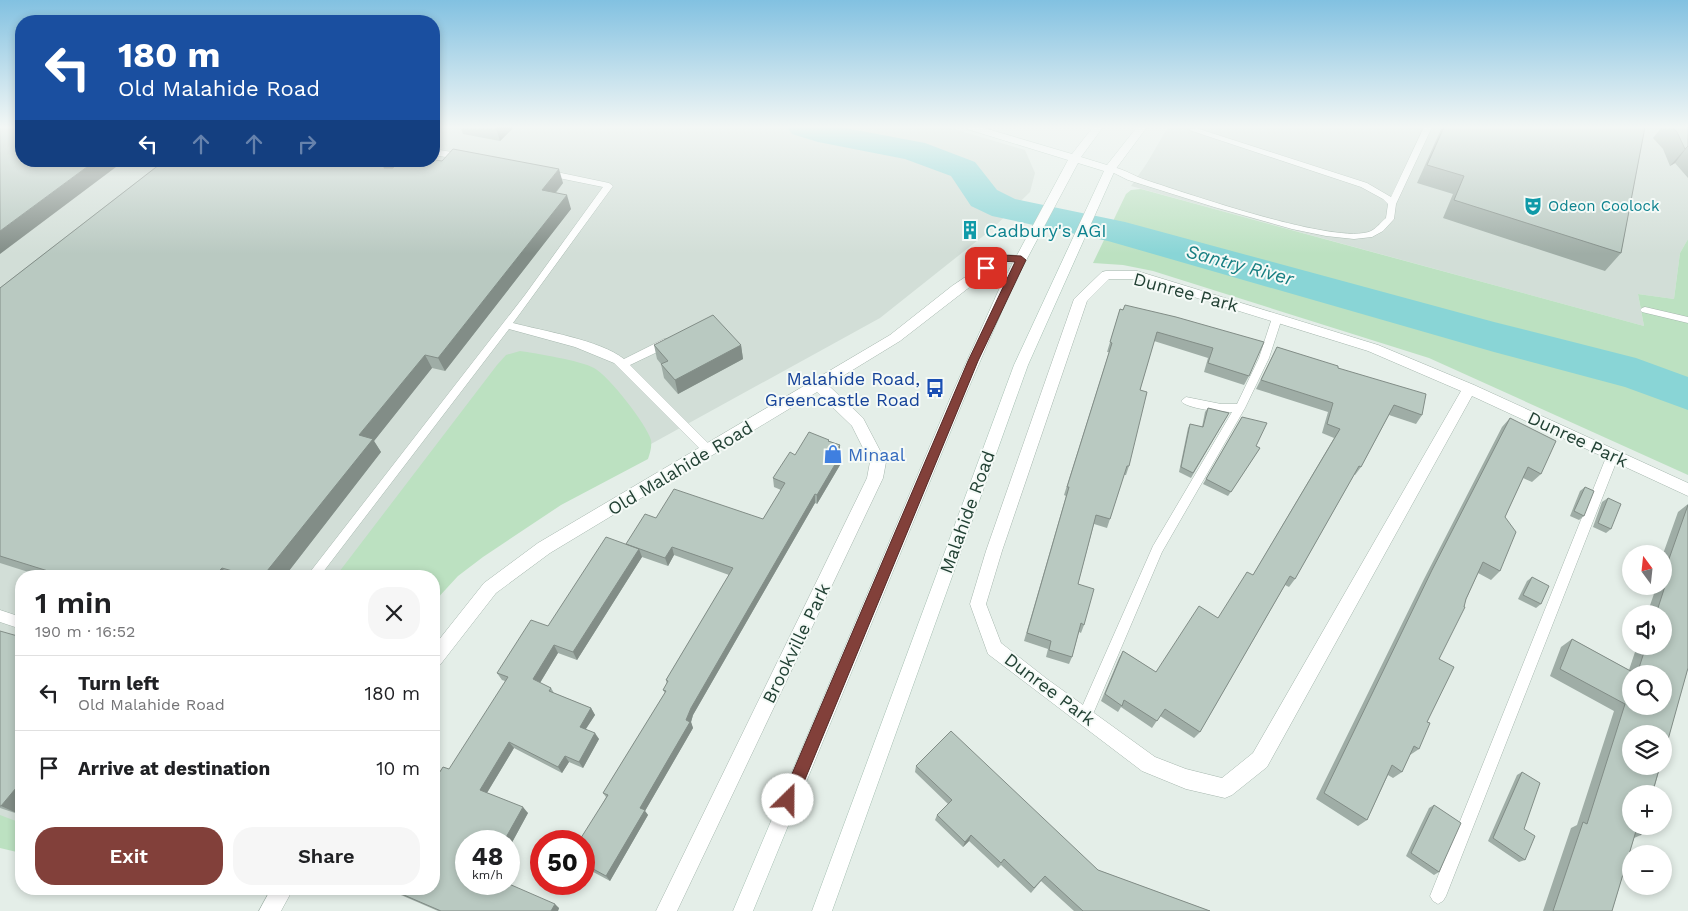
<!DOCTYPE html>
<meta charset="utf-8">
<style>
body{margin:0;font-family:"Work Sans",sans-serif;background:#f6f6f6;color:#202124;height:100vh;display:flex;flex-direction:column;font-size:19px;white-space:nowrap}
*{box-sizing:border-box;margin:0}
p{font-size:16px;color:#757577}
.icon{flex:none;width:28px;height:28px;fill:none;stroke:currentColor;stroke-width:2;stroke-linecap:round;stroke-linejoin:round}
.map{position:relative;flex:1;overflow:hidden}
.panel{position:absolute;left:15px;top:570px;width:425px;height:325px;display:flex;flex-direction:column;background:#fff;border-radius:20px;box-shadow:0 2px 8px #0003}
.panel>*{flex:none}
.guide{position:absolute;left:15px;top:15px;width:425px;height:152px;border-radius:20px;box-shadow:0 2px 8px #0003;background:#1a4fa0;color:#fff;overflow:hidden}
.needle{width:32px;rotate:345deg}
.controls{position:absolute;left:1622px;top:545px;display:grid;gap:10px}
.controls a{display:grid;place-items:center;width:50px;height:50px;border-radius:50%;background:#fff;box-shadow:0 2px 8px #0003;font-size:25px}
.speed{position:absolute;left:455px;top:830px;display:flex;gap:10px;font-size:25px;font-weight:700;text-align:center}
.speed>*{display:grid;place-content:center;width:65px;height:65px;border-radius:50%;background:#fff;box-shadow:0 2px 8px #0003;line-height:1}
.speed small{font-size:12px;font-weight:400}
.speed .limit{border:8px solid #d22;background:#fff;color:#111}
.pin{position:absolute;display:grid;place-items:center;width:42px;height:42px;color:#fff;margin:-21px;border-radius:10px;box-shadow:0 2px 8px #0006}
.me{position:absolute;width:55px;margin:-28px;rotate:23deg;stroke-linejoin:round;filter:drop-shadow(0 0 4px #0008)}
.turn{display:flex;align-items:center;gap:18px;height:105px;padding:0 20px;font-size:22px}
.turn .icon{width:65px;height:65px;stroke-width:2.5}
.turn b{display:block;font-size:35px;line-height:42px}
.lanes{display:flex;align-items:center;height:48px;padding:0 20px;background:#0003;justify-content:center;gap:25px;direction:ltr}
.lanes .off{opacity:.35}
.round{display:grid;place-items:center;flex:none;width:52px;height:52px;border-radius:20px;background:#f6f6f6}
.overview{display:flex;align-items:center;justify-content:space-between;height:85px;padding:0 20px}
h1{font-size:30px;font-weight:600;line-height:38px}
.button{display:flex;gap:10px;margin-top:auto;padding:10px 20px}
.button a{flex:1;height:58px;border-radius:20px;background:#82403a;color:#fff;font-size:20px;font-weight:600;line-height:58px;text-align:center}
.button a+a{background:#f6f6f6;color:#202124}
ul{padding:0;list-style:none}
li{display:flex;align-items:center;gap:15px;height:75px;padding:0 20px;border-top:1px solid #e0e0e0}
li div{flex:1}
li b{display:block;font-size:19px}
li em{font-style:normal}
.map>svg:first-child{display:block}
.built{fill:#d2ded7}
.green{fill:#bce1c1}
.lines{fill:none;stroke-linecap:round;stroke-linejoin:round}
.river{fill:#89d5d6;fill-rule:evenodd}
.lane-casing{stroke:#a6b7ae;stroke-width:1}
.street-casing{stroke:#a6b7ae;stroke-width:1}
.secondary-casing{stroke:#a4beb1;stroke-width:1}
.lane{fill:#fff;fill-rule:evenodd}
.street{fill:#fff;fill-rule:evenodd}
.secondary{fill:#fff;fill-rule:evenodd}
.wall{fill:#9fada6}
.shaded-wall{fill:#828d87}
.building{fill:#b9c9c1;stroke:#828d87}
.route{fill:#82403a;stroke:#542a26}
.labels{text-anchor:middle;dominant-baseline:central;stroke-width:4;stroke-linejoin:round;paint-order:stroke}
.far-culture-label{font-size:15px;fill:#0d838f;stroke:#f5faf7;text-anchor:start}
.culture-label{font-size:18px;fill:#0d838f;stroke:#f5faf7;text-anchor:start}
.street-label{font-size:18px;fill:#224134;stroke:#f5faf7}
.transit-label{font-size:18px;fill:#164399;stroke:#f5faf7;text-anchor:end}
.shop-label{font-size:18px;fill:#366cbe;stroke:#f5faf7;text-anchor:start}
.water-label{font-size:19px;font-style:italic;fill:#177f82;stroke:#f5faf7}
</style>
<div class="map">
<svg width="1688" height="911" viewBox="0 0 1688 911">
<rect width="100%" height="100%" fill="#e4eee8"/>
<path class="built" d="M0 127 21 161H434V127H947L1025 150 1035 173 1030 192 992 229 880 318 553 498 434 576H21V845L0 837Z
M1168 127H1688V239L1680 253 1674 299 1638 294 1644 326 1131 186 1147 163Z"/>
<path class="green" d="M1141 189 1644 326 1638 294 1674 299 1680 253 1688 239V475L1429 358 1153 271 1123 265 1093 263 1126 194 1131 190Z
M520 351C535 353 582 361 594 368 609 376 647 425 651 440 652 447 650 453 648 459L561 505 483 557 458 576 434 602V576H336L497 365 506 355Z
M0 815 21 823V853L0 848Z"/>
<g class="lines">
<path class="river" d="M787 127H840L925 143 975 162 997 190 1015 199 1125 222 1494 322 1636 358 1688 377V410L1625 387 1494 352 1108 241 992 216 971 206 951 176 905 159 818 142 792 134Z"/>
<g class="lane-casing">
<path id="lane" d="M1424 127H1432L1396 204 1394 219 1383 231 1372 237 1354 239 1326 236 1292 229 1214 207 1128 180 1106 169 1107 167C1118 165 1135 177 1146 180 1186 193 1338 246 1371 231 1377 228 1381 222 1386 218L1388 204 1383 199 1361 187 1189 130 1196 128 1367 183 1391 197Z
M434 149 463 154 467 157 463 160 434 155Z
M547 170 609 183 613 186 513 323C543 331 600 340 624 359L664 339H672L673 342 672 345 630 365 713 448 715 451 713 454H705L614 363 575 347 509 329 320 576H307L525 295 603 187 544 175V171Z
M1645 307 1688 317V323L1642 312 1640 310 1642 308Z
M1277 315 1282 318 1269 358 1245 408 1162 552 1090 721 1085 723 1080 721 1078 716 1153 546 1232 412C1221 412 1187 409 1181 401L1186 397 1221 404H1237L1259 358 1272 318Z
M1613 451 1617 452 1619 455 1446 896 1443 901 1438 904 1433 901 1430 896 1607 455 1609 452Z
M0 610 21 617V629L0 622Z"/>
</g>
<g class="street-casing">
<path id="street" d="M1000 254 1021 256 1027 260 1021 264 1002 262 900 341 828 385 863 418 886 462 883 478 677 911H656L867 478 870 462 852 426 817 392 550 553 496 593 440 665 434 667V646L484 583 538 543 890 335 952 286Z
M1106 271H1137L1378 345 1474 385 1688 483V496L1472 396 1267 767 1232 795 1225 798 1186 789 1142 771 988 654 970 604 986 551 1074 299 1102 272ZM1109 279H1136L1368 351 1461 391 1253 753 1222 778 1186 769 1155 757 1047 679 1001 643 986 604 1002 551 1087 301Z
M271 889H293L281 911H259Z"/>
</g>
<g class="secondary-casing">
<path id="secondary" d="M966 127H981L1072 154 1093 127H1103L1081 157 1107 165 1137 127H1147L1115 170 1028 365 832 911H812L1014 365 1104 171 1078 163 1013 285 966 394 753 911H733L952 394 1001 285 1068 160 967 129Z"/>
</g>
<use href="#lane" class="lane"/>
<use href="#street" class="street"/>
<use href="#secondary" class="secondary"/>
</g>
<path class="wall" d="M460 127H514L500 141 463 134Z
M1442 127H1645L1621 253 1605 271 1443 218 1453 194 1417 183Z
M1662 127H1688V178L1675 163 1670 166 1663 149 1653 138Z
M164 161H397L398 163 563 183 556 193 571 209 445 371 432 368 374 441 381 452 285 576H41L0 563V288Z
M1120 309 1176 317 1249 376 1244 385 1204 372 1208 358 1154 341 1140 390 1129 466 1126 475H1124L1110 519 1107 528 1094 524 1078 584 1084 625 1081 633 1079 632 1072 657 1069 664 1046 657 1048 649 1024 641 1066 496 1064 495 1109 352H1107Z
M654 345H741L743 359 678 394 664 378 661 364 657 359Z
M1277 347 1338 368 1422 415 1416 424 1389 415 1361 467 1355 475H1354L1295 579 1289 587 1285 585 1200 732 1194 738 1160 716 1152 728 1121 707 1118 712 1101 701 1119 658 1123 651 1156 672 1218 618 1253 575 1334 438 1322 433 1328 412 1256 389Z
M1208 408 1229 413 1191 478 1179 472 1188 428 1190 424 1202 427 1205 412Z
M1242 417 1256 446 1260 448 1228 496 1203 484Z
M1510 418 1541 474 1532 482 1523 478 1505 517 1500 571 1491 580 1478 573 1439 659 1427 722 1419 749 1410 755 1402 772 1393 778 1388 775 1367 820 1358 826 1316 799 1424 579 1502 427Z
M829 441 840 445V454L839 456H840V465L817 504 815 503 693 715 691 722 693 728 645 811 648 815 610 881 584 867V841L606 797 603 793 665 693 663 690 667 684 666 680 729 575 674 555 668 566 642 557 577 660 558 653 540 683 551 688 554 693 591 708 595 715 586 729 599 739 583 768 569 762 562 773 514 748 487 793 528 813 509 848V841L466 884 559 908 558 911H438L387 889H434L505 681 502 680 497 673 548 626 626 544 656 518 763 519 781 490 774 487 773 478 795 455Z
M1585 487 1584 516 1579 520 1570 516 1580 491Z
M1608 498 1611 529 1606 533 1593 527 1602 502Z
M1688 504V668L1641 835 1634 838 1612 911H1543L1571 828 1577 825 1614 711 1550 676 1561 647 1572 639 1629 670 1637 646H1664V614H1647L1656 588 1652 586H1664V554H1663L1678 512Z
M1532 577 1541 604 1536 608 1518 599 1527 581Z
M0 631 21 815 0 808Z
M916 766 1098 870 1210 911H1074L1041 881 1031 893 1001 865 998 868 969 841 963 847 935 820 937 815 948 804 915 772Z
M1522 772 1525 860 1519 862 1488 841 1517 775Z
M1434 805 1439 872 1434 875 1406 856 1429 808Z"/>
<path class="shaded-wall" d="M496 127H514L500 141 496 128Z
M1688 146 1675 163 1670 166 1685 149Z
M95 161H124L0 254V231Z
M385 161H397L399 166 391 176 384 168Z
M559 169 563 183 546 204 542 190Z
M567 195 571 209 445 371 438 358Z
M741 345 743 359 678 394 675 380Z
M425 355 432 368 374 441 381 452 285 576H263L359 435Z
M840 445V454L834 463V454Z
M840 456V465L817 504V495Z
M815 494V503L693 715 691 722 693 728 645 811 648 815 610 881 606 876 640 808 686 720 691 708Z
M672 547 674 555 668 566 665 558Z
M639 549 642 557 577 660 573 652Z
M222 568 230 576H214Z
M554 645 558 653 538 686 533 679Z
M591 708 595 715 583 733 580 727Z
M595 733 599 739 583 768 579 762Z
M509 742 514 748 485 796 480 790Z
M565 756 569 762 562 773 558 767Z
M21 782V815L1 806Z
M523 807 528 813 509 848V841H504Z
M971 835 969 841 963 847 965 842Z
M555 904 559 908 558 911H551Z"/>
<path class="building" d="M0 127H21V161H95L0 231Z
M1444 127H1645L1621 253 1454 200 1464 176 1427 165Z
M1672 127H1688V146L1685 149 1677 132Z
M453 149 559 169 542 190 567 195 438 358 425 355 359 435 373 439 263 576H250L222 568 214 576H64L0 556V288L164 161H385L384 168H393L399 161H434V160L442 161Z
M1125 305 1176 317 1264 342 1249 376 1208 363 1213 348 1157 332 1140 390 1147 392 1129 466H1127L1110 519 1096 515 1078 584 1094 589 1084 625 1081 623 1072 657 1049 650 1051 641 1027 633 1069 487H1067L1112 343 1110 342 1120 309 1123 310Z
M713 315 741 345 675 380 661 364 668 361 654 345Z
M1277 347 1338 366V368L1426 394 1422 415 1394 405 1361 467 1359 466 1295 579 1290 576 1200 732 1165 709 1157 721 1124 700 1122 706 1105 694 1123 651 1156 672 1199 606 1218 618 1247 572 1253 575 1340 429 1327 424 1333 403 1261 380Z
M1208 408 1229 413 1193 473 1181 467 1190 424 1203 427Z
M1242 417 1267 423 1256 446 1260 448 1231 492 1206 479Z
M1510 418 1556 441 1541 474 1528 467 1505 517 1516 532 1500 571 1483 562 1466 599 1464 607H1465L1439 659 1454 667 1427 722 1430 723 1419 749 1414 746 1402 772 1392 765 1367 820 1324 793 1432 570Z
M809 432 829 440 828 441 840 445 834 454 840 456 817 495 815 494 691 708 686 720 690 722 640 808 645 810 606 876 584 864V841H579L608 795 603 793 666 691 663 690 668 681 666 680 733 568 672 547 665 558 626 544 645 514 656 518 674 489 763 519 785 483 773 478 790 452 795 455Z
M1585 487 1594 491 1584 516 1574 511Z
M1608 498 1621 504 1611 529 1598 523Z
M1688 505V668L1664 754V734H1631V766H1660L1652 794H1631V826H1643L1641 835 1636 831 1612 911H1553L1583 822 1587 824 1625 704 1560 669 1572 639 1636 674H1631V706H1664V674H1637L1646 646H1664V614H1656L1667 580 1664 579V573Z
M606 537 639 549 573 652 554 645 533 679 551 688 549 691 591 708 580 727 595 733 579 762 565 756 558 767 509 742 480 790 523 807 504 841H466V884H509L555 904 551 911H441L390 889H434V781L443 767 449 769 508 677 497 673 531 620 548 626Z
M1532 577 1549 586 1541 604 1523 595Z
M0 631 21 637V782L1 806H0Z
M951 731 1098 870 1210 911H1083L1045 876 1034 888 1004 859 1001 863 971 835 965 842 937 815 952 800 916 766Z
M1522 772 1540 783 1524 829 1535 836 1525 860 1493 838Z
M1434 805 1461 823 1439 872 1411 853Z"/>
<linearGradient id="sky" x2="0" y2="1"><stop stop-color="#82c1e1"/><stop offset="0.5" stop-color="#f3f7f5"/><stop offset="1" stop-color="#f3f7f5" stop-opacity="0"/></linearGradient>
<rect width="1688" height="254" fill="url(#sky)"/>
<path class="route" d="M1000 255 1021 256 1026 260 978 361 794 806 788 808 783 806 781 800 783 795 968 361 1015 262 1002 261 989 270H982V266Z"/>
<defs>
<g id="theatre-bare" transform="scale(1.5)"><path d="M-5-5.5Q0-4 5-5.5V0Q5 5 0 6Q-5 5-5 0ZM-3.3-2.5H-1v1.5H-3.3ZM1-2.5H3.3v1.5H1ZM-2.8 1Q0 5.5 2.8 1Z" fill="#0f9aa8" stroke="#f5faf7" stroke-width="2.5" paint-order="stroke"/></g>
<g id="building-bare" transform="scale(1.5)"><path d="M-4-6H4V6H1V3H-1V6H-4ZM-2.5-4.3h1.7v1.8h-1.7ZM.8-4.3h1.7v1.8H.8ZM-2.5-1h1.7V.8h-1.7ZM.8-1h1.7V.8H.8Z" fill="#0f9aa8" stroke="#f5faf7" stroke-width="2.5" paint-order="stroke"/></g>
<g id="bus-bare" transform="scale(1.5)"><path d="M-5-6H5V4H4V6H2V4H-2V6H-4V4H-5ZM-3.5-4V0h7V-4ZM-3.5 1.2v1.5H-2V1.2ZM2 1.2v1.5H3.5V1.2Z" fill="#1a4fb4" stroke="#f5faf7" stroke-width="2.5" paint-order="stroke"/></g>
<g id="shop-bare" transform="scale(1.5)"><path d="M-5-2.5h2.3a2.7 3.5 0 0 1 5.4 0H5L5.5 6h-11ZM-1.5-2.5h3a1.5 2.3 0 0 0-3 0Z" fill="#3f7fe0" stroke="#f5faf7" stroke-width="2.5" paint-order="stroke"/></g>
</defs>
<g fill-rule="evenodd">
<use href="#theatre-bare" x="1533" y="206"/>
<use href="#building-bare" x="970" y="230"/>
<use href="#bus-bare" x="935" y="388"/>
<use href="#shop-bare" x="833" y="454"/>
</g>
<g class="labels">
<g class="far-culture-label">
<text x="1548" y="206">Odeon Coolock</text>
</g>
<g class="culture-label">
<text x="985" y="230">Cadbury's AGI</text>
</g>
<g class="street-label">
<text transform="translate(1186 292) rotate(15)">Dunree Park</text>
<text transform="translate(1578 439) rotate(25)">Dunree Park</text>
<text transform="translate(680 468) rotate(-31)">Old Malahide Road</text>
<text transform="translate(967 512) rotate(-70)">Malahide Road</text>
<text transform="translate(796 643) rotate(-64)">Brookville Park</text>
<text transform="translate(1050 689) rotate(37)">Dunree Park</text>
</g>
<g class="transit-label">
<text x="920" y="378">Malahide Road,<tspan x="920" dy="21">Greencastle Road</tspan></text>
</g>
<g class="shop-label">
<text x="848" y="454">Minaal</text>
</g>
<g class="water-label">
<text transform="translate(1240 265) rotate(15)">Santry River</text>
</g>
</g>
</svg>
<div class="controls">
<a><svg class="needle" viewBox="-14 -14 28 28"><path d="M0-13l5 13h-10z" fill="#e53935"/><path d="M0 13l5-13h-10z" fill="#757577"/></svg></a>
<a><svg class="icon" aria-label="sound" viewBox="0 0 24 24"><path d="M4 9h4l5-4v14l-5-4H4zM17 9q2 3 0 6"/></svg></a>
<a><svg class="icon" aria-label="search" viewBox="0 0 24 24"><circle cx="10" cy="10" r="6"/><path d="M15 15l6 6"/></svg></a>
<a><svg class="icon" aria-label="layers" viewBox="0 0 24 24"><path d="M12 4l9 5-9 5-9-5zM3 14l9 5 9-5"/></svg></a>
<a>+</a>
<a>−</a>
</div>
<div class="speed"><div>48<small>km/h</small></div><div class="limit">50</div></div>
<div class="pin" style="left:986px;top:268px;background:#d93025"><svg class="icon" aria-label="arrive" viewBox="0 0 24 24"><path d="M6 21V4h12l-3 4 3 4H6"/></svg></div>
<svg class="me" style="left:788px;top:800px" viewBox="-20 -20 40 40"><circle r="19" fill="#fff"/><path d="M0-13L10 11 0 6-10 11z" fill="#82403a"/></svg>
<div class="guide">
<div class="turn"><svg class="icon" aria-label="left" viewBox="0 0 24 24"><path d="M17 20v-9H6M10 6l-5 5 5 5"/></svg><div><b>180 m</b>Old Malahide Road</div></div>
<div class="lanes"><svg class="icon" aria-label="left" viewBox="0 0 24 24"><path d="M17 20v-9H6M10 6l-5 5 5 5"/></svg><svg class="icon off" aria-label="ahead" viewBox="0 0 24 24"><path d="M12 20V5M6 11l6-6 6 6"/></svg><svg class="icon off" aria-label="ahead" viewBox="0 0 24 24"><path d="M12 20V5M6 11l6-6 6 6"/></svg><svg class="icon off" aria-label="right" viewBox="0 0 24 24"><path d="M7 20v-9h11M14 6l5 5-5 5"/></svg></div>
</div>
<section class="panel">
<div class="overview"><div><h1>1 min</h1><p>190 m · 16:52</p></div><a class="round"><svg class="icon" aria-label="close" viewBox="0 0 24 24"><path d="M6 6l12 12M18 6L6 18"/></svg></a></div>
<ul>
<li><svg class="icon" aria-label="left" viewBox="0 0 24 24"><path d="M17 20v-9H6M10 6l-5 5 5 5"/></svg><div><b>Turn left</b><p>Old Malahide Road</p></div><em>180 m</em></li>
<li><svg class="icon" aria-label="arrive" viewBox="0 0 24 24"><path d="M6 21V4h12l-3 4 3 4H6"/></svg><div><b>Arrive at destination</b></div><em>10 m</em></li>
</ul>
<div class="button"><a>Exit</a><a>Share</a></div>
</section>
</div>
